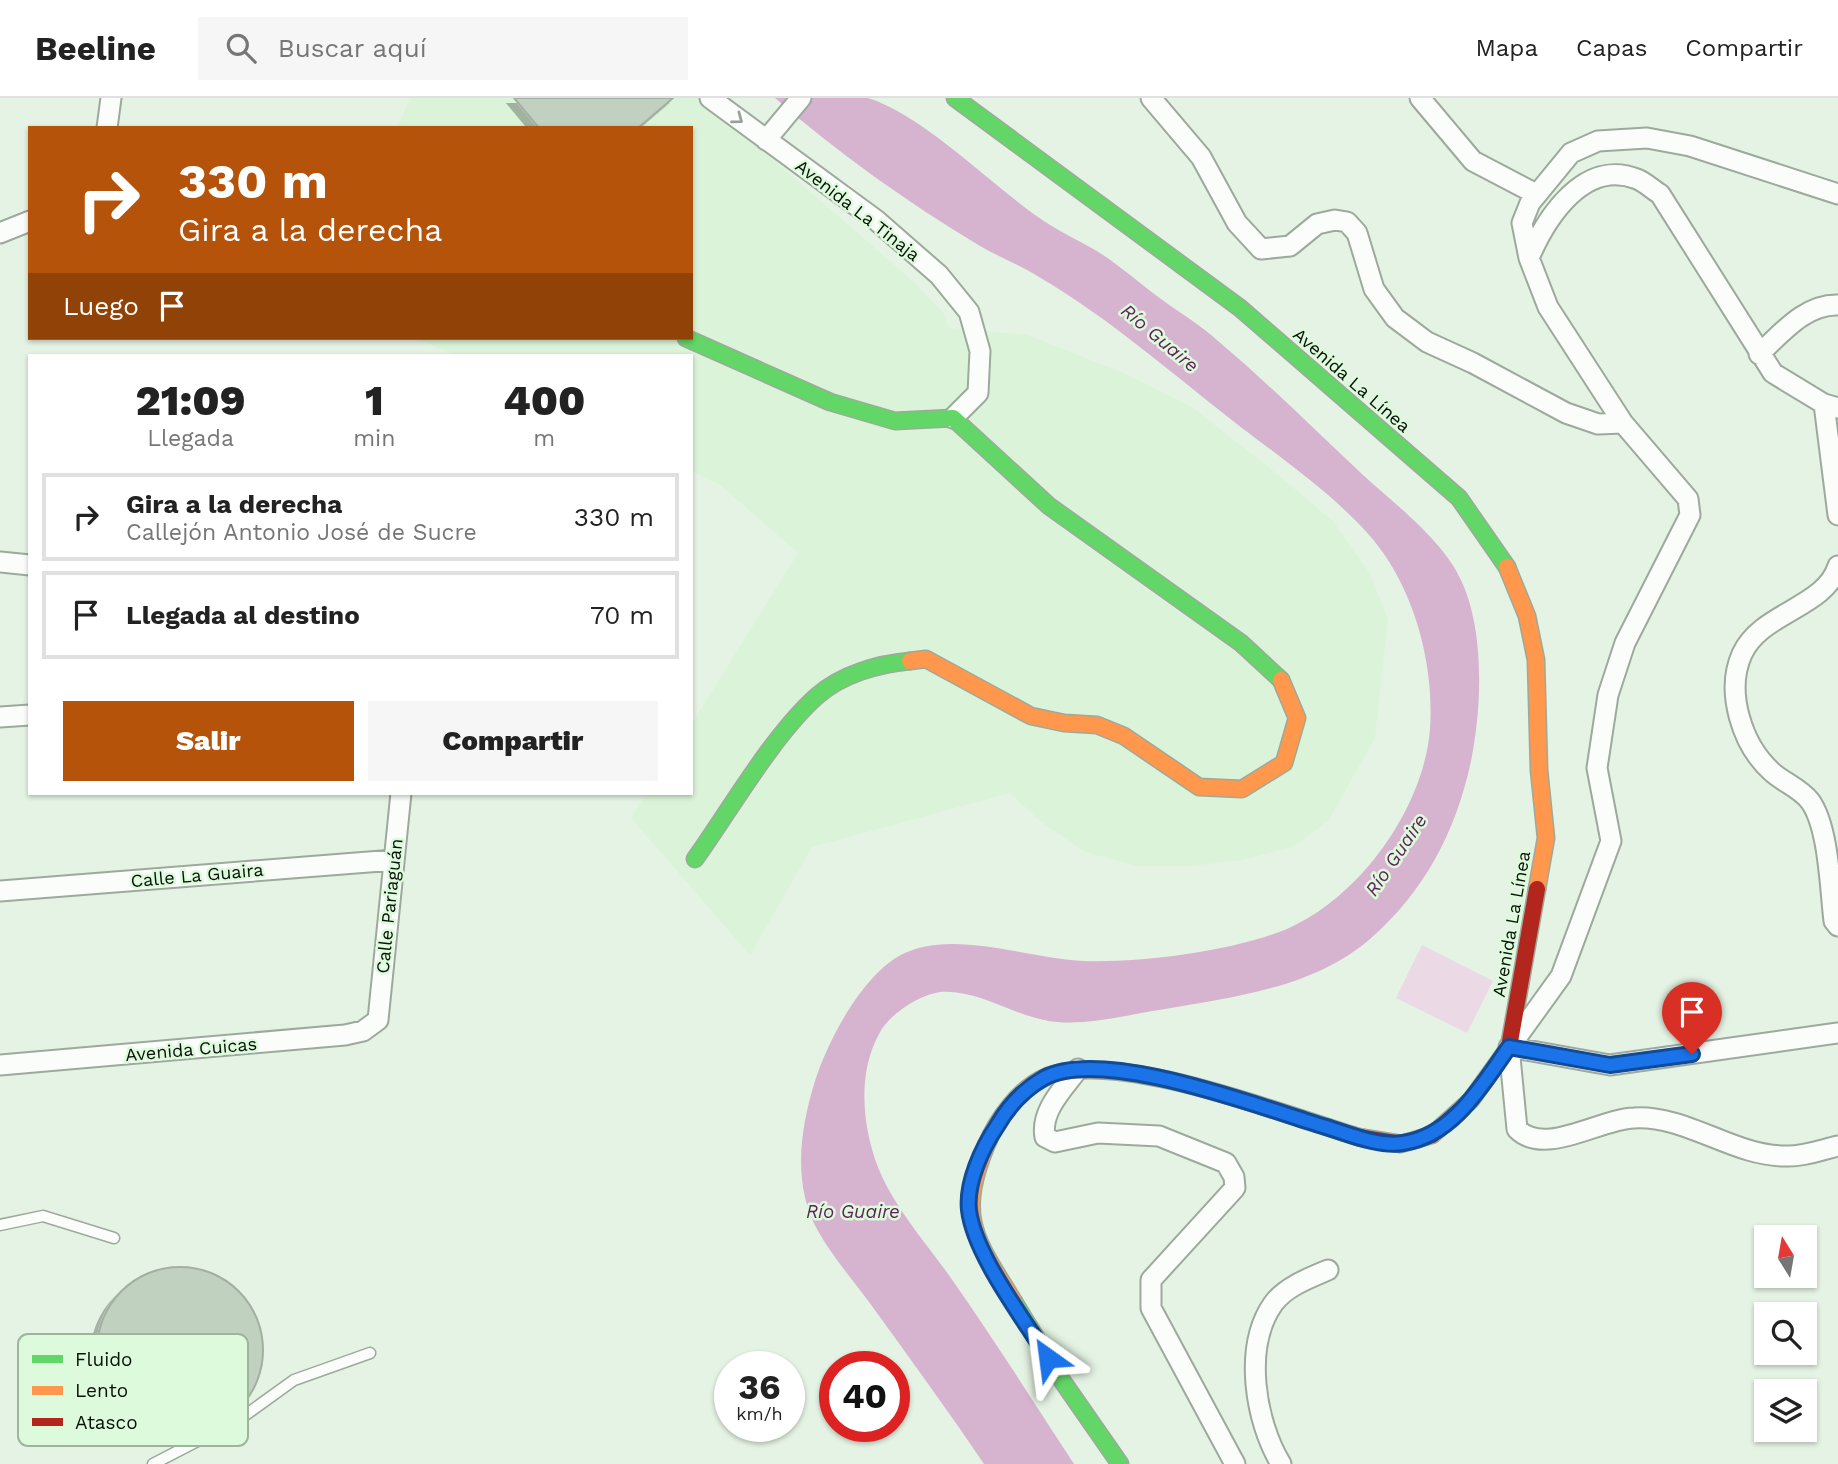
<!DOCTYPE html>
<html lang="es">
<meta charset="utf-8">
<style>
body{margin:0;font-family:"Work Sans",sans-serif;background:#f6f6f6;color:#222;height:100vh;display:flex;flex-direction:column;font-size:26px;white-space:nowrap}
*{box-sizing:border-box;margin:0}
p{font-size:23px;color:#767676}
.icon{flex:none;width:38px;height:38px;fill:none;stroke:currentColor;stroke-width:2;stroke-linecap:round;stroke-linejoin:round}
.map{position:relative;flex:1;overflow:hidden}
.sheet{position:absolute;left:28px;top:256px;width:665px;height:441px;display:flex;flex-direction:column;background:#fff;border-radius:0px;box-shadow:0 2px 5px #0004}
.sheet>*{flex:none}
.hud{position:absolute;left:28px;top:28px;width:665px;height:214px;border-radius:0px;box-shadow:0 2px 5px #0004;background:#b45309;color:#fff;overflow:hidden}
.needle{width:46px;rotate:349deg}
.fabs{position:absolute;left:1754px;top:1127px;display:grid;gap:14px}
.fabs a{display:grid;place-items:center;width:63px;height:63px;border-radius:0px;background:#fff;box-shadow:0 2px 5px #0004;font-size:35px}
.speed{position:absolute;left:714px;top:1253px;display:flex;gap:14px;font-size:35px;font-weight:700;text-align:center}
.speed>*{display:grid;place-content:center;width:91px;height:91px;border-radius:50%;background:#fff;box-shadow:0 2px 5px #0004;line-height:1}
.speed small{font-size:18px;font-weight:400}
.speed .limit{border:10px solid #d22;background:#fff;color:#111}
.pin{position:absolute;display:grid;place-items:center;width:60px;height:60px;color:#fff;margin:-72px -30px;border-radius:50% 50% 50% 0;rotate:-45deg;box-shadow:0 0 7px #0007}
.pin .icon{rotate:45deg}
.me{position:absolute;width:77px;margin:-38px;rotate:329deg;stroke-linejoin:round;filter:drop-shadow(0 0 5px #0008)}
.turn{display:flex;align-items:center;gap:24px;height:147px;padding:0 35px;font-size:32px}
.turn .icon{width:91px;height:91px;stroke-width:2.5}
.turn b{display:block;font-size:49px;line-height:60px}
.then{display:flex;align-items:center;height:66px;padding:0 35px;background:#0003;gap:14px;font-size:26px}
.eta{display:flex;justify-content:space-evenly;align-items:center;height:119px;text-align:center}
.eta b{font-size:42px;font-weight:800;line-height:49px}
.primary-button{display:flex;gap:14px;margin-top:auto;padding:14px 35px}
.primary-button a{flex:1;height:80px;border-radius:0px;background:#b45309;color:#fff;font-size:28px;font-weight:800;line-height:80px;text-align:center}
.primary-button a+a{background:#f6f6f6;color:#222}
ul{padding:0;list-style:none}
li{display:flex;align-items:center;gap:21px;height:88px;margin:0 14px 10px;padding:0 21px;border:4px solid #e0e0e0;border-radius:0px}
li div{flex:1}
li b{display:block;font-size:26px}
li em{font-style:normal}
header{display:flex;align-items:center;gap:42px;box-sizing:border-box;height:98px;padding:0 35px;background:#fff;border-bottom:2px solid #e0e0e0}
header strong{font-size:33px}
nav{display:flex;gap:38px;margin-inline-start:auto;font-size:24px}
.search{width:490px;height:63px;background:#f6f6f6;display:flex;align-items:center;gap:18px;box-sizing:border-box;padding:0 24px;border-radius:0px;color:#767676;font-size:26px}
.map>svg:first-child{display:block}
.built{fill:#dbf4d9}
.green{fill:#ebdae6}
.water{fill:#d6b3cf}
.building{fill:#c1d1c0;stroke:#a3afa3;stroke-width:2;filter:url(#shadow)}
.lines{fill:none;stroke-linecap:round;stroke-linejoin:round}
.lane-casing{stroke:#9da99c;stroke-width:13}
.street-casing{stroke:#9da99c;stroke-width:23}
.fast-casing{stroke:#9da99c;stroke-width:19}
.slow-casing{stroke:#9da99c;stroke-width:19}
.jam-casing{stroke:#9da99c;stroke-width:19}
.lane{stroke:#fbfdfb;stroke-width:10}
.street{stroke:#fbfdfb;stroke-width:19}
.fast{stroke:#63d668;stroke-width:16}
.slow{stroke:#ff974d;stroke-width:16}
.jam{stroke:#b3261e;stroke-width:16}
.oneway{stroke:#999f99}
.route-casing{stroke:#114b97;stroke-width:18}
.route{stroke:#1a73e8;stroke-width:12}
.labels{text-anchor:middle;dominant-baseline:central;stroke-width:5;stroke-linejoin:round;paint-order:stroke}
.street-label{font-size:18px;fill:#071107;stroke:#defadc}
.water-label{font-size:19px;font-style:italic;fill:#601f59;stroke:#defadc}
.key{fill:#defadc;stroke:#9eb49c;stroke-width:2}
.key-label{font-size:19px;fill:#071107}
</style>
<header>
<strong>Beeline</strong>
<div class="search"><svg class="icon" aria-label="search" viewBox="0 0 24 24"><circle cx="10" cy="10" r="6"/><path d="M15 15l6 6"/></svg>Buscar aquí</div>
<nav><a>Mapa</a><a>Capas</a><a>Compartir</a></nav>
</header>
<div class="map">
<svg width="1838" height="1366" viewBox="0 0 1838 1366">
<defs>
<filter id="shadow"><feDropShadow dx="-6" dy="6" stdDeviation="0" flood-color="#0004"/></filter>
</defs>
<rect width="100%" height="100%" fill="#e4f3e3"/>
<path class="built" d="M410 0H702L914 184 944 216 949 230 1028 237 1126 276 1192 309 1272 372 1333 423 1370 476 1388 521 1375 640 1328 723 1292 749 1242 762 1192 768H1137L1085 754 1040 723 1010 695 812 749 750 857 631 720 647 695H691V627L798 455 720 387 691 373V257H455L414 240H691V30H397Z"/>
<path class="green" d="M1422 847 1493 883 1467 935 1396 900Z"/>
<path class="water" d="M775 0H868C924 18 988 84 1038 119 1056 132 1076 141 1095 152 1120 167 1141 187 1165 204 1183 217 1202 228 1218 243 1268 285 1315 332 1363 377 1394 405 1442 442 1460 480 1485 531 1482 609 1471 663 1456 733 1425 793 1370 841 1315 889 1235 899 1165 911 1130 916 1093 927 1057 924 1018 921 980 891 940 894 919 897 889 916 879 936 858 974 862 1024 876 1064 892 1108 926 1144 953 1183 995 1243 1034 1305 1074 1366H984C947 1311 908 1258 869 1204 852 1181 832 1158 818 1133 792 1087 800 1031 815 983 828 942 862 879 899 858 950 829 1028 861 1084 863 1141 865 1236 853 1289 830 1361 798 1424 709 1430 631 1434 575 1419 510 1388 462 1358 414 1288 365 1242 330 1176 279 1111 221 1039 179 1020 167 999 159 980 148 907 104 839 56 775 0Z"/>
<path class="building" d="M514 0H673L638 30H539Z
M97 1252a83 83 0 1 1 166 0a83 83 0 1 1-166 0Z"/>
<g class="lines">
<g class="lane-casing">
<path id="lane" d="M0 1127 43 1118 114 1140
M153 1366 240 1321 294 1282 370 1255"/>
</g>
<g class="street-casing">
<path id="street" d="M710 0 876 122 939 177 969 214 980 253 978 295 953 320
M1151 0 1201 59 1237 125 1261 151 1290 148 1317 126 1335 122 1347 124 1357 135 1374 191 1395 220 1427 244 1473 265 1566 315 1598 326 1623 325
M1420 0 1473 63 1536 96
M107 30 111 0
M766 42 801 0
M0 135 30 123
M1529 160C1546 120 1584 60 1637 81 1645 84 1653 92 1660 96L1773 275 1824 306 1838 310
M1759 256C1782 235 1805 206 1838 207
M1824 306 1838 417
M0 464 30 467
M1838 468C1825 510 1761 514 1742 556 1725 594 1742 647 1772 674 1783 684 1801 691 1810 703 1829 729 1830 791 1834 823L1838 828
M0 619 30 617
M0 793 394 762
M1512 946 1561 878 1611 743 1597 670 1608 597 1625 545 1690 417 1688 401 1623 325 1548 209 1529 160 1522 125 1530 105 1571 55 1598 43 1647 40 1690 48 1838 96
M1509 949 1517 1031C1545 1059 1599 1021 1634 1020 1687 1017 1733 1058 1785 1058 1802 1059 1821 1052 1838 1048
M1509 949 1610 967 1838 935
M0 967 345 937 363 933 378 922 401 695
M1078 971C1064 990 1040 1013 1045 1039L1055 1044 1098 1035 1159 1038 1226 1065 1234 1079 1235 1090 1151 1182V1210L1235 1366
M1281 1366C1255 1323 1243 1249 1273 1206 1285 1189 1309 1180 1328 1172"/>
</g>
<g class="fast-casing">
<path id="fast" d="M955 0 1240 210 1459 400 1507 469
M686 240 830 304 895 323 953 320 1049 408 1241 545 1281 582
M695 761C730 712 773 637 817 598 842 576 878 566 910 563
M1014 1204 1063 1284 1120 1366"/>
</g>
<g class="slow-casing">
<path id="slow" d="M1507 469 1527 518 1536 562 1539 672 1546 740 1537 791
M910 563 926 561 1031 618 1064 625 1097 627 1124 638 1199 689 1242 691 1284 665 1297 620 1281 582
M1014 1204C976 1141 956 1122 986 1048 997 1021 1020 989 1048 978 1119 952 1283 1016 1358 1039"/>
</g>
<g class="jam-casing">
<path id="jam" d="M1358 1039 1401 1046 1432 1037 1471 1002 1509 949 1537 791"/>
</g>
<use href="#lane" class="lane"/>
<use href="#street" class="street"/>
<use href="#fast" class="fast"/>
<use href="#slow" class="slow"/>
<use href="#jam" class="jam"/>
</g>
<defs><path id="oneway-chevron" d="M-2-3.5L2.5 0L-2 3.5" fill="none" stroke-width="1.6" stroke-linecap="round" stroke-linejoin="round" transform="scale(1.75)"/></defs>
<use class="oneway" href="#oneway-chevron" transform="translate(738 21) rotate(37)"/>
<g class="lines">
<g class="route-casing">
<path id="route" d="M1048 1260C1024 1221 974 1156 969 1112 966 1085 982 1050 997 1028 1009 1007 1023 992 1044 980 1103 948 1262 1010 1326 1029 1349 1036 1379 1049 1403 1045 1453 1038 1482 987 1509 949L1610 967 1692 956"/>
</g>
<use href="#route" class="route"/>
</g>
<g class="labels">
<g class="street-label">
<text transform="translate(858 112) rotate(38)">Avenida La Tinaja</text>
<text transform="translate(1352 282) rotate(41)">Avenida La Línea</text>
<text transform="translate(197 777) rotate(-5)">Calle La Guaira</text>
<text transform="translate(389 808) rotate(-84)">Calle Pariaguán</text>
<text transform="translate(1511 826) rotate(-80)">Avenida La Línea</text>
<text transform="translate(191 951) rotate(-5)">Avenida Cuicas</text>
</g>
<g class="water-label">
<text transform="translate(1160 240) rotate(40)">Río Guaire</text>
<text transform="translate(1396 757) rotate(-56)">Río Guaire</text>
<text x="853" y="1113">Río Guaire</text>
</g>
</g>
<rect x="18" y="1236" width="230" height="112" rx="10" class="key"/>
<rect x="32" y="1257" width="31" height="8" fill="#63d668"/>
<rect x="32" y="1288" width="31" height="9" fill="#ff974d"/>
<rect x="32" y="1320" width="31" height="8" fill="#b3261e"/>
<g class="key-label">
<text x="75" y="1268">Fluido</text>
<text x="75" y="1299">Lento</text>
<text x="75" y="1331">Atasco</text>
</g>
</svg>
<div class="fabs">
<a><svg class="needle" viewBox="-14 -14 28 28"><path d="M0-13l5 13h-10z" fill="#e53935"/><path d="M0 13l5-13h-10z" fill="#767676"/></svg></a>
<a><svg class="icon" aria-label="search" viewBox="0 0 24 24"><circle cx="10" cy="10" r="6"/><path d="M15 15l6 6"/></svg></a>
<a><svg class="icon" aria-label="layers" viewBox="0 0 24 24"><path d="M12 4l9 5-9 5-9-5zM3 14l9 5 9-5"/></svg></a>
</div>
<div class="speed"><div>36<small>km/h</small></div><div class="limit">40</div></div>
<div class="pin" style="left:1692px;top:956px;background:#d93025"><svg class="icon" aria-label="arrive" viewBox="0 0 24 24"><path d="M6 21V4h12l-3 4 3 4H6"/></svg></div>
<svg class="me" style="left:1048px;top:1260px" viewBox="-20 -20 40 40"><path d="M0-17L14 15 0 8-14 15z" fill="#1a73e8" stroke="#fff" stroke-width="4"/></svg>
<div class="hud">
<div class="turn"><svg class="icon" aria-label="right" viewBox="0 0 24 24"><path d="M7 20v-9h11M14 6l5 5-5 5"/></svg><div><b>330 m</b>Gira a la derecha</div></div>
<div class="then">Luego<svg class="icon" aria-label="arrive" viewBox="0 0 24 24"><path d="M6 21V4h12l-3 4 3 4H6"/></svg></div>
</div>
<section class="sheet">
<div class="eta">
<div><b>21:09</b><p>Llegada</p></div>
<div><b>1</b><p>min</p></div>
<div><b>400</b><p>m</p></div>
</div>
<ul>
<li><svg class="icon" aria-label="right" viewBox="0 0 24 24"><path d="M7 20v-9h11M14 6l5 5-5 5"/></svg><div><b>Gira a la derecha</b><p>Callejón Antonio José de Sucre</p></div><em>330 m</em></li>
<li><svg class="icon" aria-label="arrive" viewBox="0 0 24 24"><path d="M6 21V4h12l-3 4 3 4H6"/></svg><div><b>Llegada al destino</b></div><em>70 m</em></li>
</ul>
<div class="primary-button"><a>Salir</a><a>Compartir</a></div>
</section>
</div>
